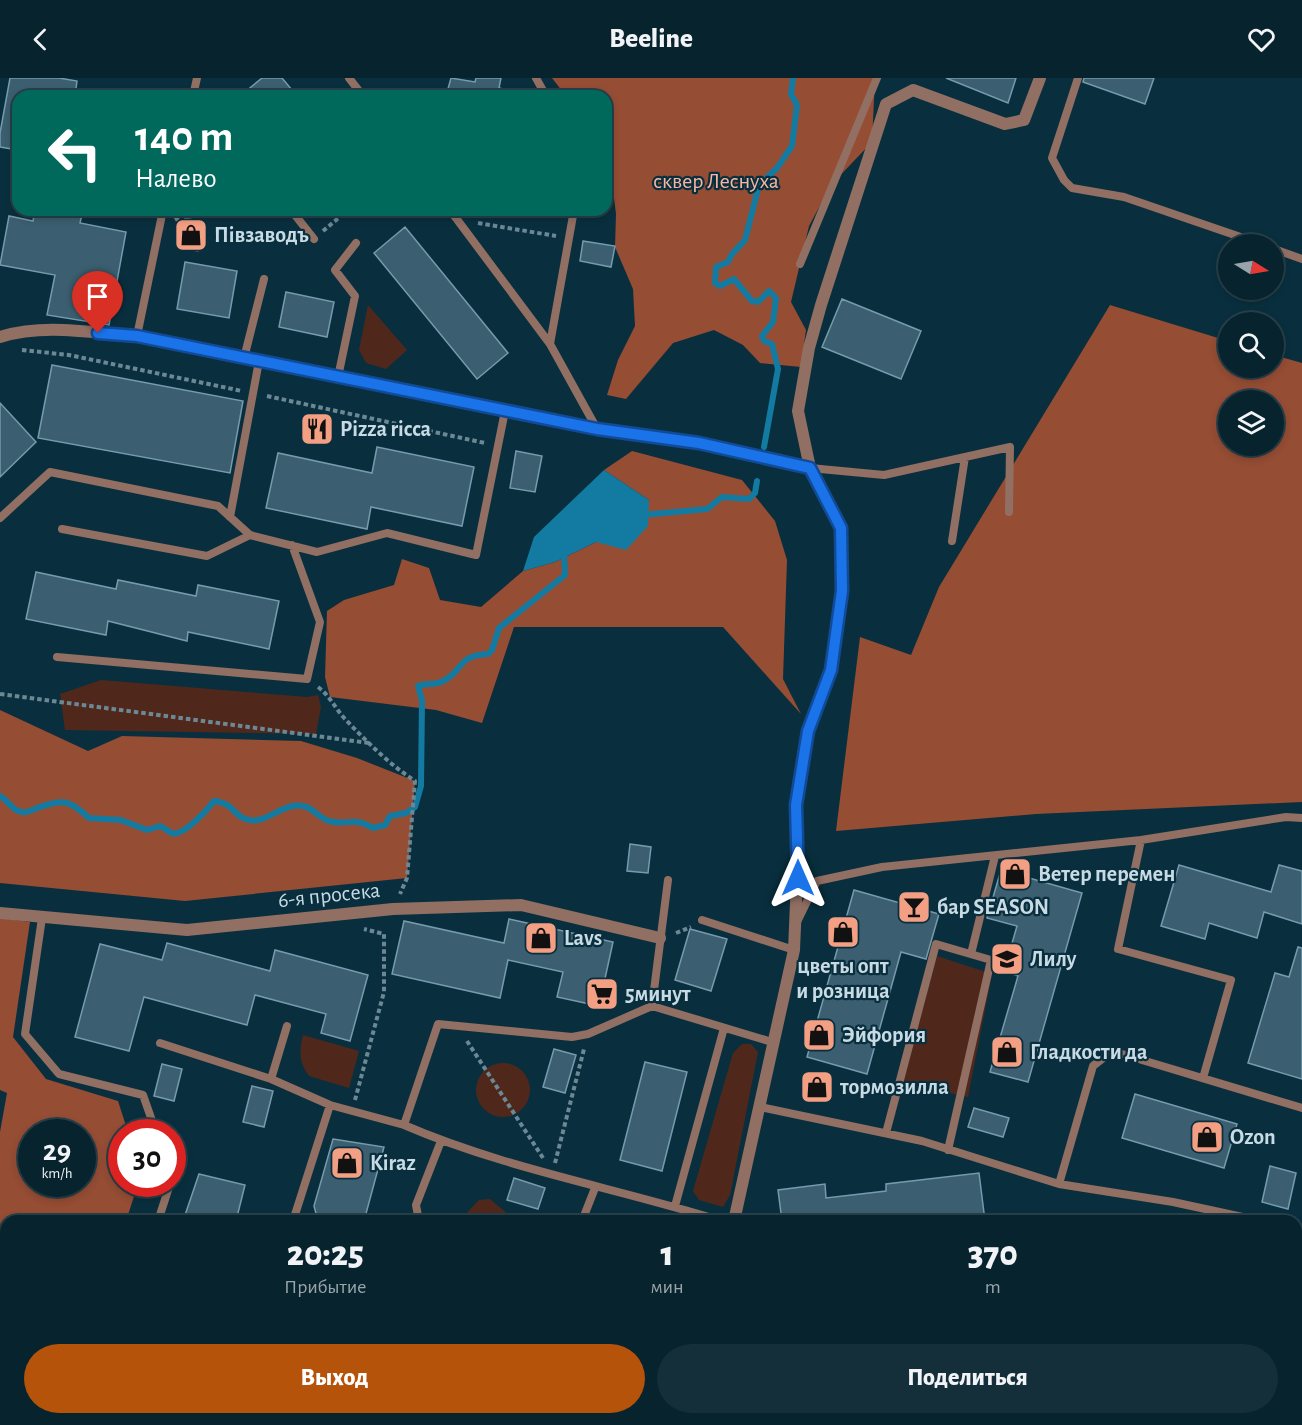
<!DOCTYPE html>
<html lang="ru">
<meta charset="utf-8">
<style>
body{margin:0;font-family:"Alegreya Sans",sans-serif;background:#152f3a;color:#f1f3f6;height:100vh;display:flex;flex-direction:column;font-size:22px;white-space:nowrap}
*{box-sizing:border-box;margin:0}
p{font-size:20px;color:#98a4aa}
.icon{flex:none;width:33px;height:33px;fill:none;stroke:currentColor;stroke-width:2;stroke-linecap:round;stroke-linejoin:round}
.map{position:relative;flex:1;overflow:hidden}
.sheet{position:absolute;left:0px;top:1137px;width:1302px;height:210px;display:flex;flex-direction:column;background:#07232e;border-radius:18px 18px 0 0;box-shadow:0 3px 9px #0003,0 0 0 2px #28404a}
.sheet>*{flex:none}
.top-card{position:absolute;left:12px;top:12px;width:600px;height:126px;border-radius:18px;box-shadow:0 3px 9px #0003,0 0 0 2px #28404a;background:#00695c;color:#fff;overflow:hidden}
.needle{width:39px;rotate:101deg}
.controls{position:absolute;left:1218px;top:156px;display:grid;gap:12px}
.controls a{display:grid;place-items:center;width:66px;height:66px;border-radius:50%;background:#07232e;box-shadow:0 3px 9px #0003,0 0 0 2px #28404a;font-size:30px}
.speed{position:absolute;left:18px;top:1041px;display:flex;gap:12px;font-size:30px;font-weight:700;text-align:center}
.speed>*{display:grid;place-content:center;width:78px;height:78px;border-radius:50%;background:#07232e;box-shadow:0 3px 9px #0003,0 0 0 2px #28404a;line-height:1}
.speed small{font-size:15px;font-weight:400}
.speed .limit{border:9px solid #d22;background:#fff;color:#111}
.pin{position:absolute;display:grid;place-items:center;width:51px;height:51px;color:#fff;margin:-62px -26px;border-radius:50% 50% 50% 0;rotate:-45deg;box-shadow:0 0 6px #0007}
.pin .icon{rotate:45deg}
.me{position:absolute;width:66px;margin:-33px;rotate:0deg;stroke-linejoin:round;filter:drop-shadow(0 0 4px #0008)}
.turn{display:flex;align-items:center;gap:21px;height:126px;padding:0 24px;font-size:27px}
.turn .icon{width:78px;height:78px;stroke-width:2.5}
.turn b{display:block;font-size:42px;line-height:51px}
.eta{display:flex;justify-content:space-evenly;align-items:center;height:102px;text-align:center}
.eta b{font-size:36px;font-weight:800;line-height:42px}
.primary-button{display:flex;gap:12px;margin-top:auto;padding:12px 24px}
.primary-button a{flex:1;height:69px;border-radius:36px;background:#b45309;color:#fff;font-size:24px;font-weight:800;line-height:69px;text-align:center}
.primary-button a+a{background:#152f3a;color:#f1f3f6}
header{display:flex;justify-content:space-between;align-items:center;height:78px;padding:0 24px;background:#07232e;font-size:27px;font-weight:800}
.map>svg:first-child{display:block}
.green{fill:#50281b}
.forest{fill:#954d34;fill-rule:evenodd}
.water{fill:#137ba1}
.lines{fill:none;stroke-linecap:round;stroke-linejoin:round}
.stream{stroke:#137ba1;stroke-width:6}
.building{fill:#3b5f70;stroke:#759bad;stroke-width:1.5}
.path{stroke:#6c8895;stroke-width:4;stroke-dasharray:4.5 3;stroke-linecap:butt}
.service{stroke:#916f63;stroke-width:8}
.minor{stroke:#916f63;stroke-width:12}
.route-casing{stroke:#114b97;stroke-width:15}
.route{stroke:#1a73e8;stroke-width:10}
.labels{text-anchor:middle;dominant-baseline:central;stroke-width:4.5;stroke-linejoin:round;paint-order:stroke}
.park-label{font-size:22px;fill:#f7b7a2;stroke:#092f3e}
.poi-label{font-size:22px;font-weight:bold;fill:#c8dbe5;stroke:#092f3e;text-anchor:start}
.street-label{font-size:22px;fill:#c8dbe5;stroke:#092f3e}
</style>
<header><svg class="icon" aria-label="back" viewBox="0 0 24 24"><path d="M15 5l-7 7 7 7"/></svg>Beeline<svg class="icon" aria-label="heart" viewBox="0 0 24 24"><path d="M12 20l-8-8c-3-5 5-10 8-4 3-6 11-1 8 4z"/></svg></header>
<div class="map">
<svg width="1302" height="1347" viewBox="0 0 1302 1347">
<rect width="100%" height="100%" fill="#092f3e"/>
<path class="green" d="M368 227 407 272 386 291 366 285 359 272Z
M101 602 307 619 318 617 321 629 316 656 65 652 60 616Z
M937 878 992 896 968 1019 903 1005Z
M303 957 359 973 349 1010 309 998C299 985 299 972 303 957Z
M742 966H751L758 974 730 1117 723 1129 699 1122 693 1113 733 975Z
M476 1012a27 27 0 1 1 54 0a27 27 0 1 1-54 0Z
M490 1121 516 1143H463V1139L479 1122Z"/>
<path class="forest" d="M552 0H875L872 64 831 107 809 148 791 224 806 252 801 289 760 285 743 267 714 252 673 265 626 321 607 317 618 282 635 248 633 211 615 169 616 136 611 95 606 82V18H566Z
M1110 227 1228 263V290H1274V277L1302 285V724L1036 736 836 753 860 559 911 577 939 509ZM1228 322H1274V368H1228Z
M632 373 742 402 775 443 787 482 783 601 801 636 723 549H514L482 645 436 632 330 619 325 599 327 533 344 522 394 507 402 481 429 490 440 522 481 529 523 493 555 484 596 464 649 422 604 392Z
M0 632 88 673 122 658 301 663 357 680 415 703 407 800 185 823 0 805Z
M0 840 30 844 13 959 46 1001 118 1023 128 1054H122V1106H138L126 1143H6V1179L0 1171V1054L7 1015 0 1012ZM32 1054H82V1106H32Z
M139 1341H294L288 1347H143Z
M342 1341H408L414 1347H348Z"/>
<path class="water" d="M604 392 649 422 648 448 626 472 596 464 555 484 523 493 534 459Z"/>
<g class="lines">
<path class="stream" d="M764 369 778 291 772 266 764 263 762 258 773 244 776 220 769 213 758 224 752 223 734 201 720 208 715 205 716 189 728 184 732 176 745 162 759 107 777 90 792 68 797 27 791 16 793 0
M642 437 707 431 722 419 749 421 755 415 757 403
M0 718C8 722 13 734 23 734 28 735 32 732 37 730 62 721 69 721 89 740L121 742 147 752 160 748C165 750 169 754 172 755 183 759 208 731 214 723 235 725 233 739 249 742 263 745 278 731 292 728 313 725 314 738 329 743 348 748 353 738 373 750L385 747 390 738 406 735 415 729 421 708 422 622 418 608C425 605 434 607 441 604 464 594 456 577 488 576L492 572 499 550 565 497 564 473"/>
</g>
<path class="building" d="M10 0H59L77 3 75 18H18V72L0 69V55Z
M262 0H282L297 18H240Z
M451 0 475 4 476 0H501L499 10 508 12 507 18H446Z
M946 0H1016L1008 25Z
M1084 0H1154L1145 26 1083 4Z
M35 132H83L80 145 126 154 109 247 47 237 55 197 0 187 9 138 33 143Z
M185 140 203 144 198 173 179 169Z
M405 149 508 275 477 301 374 175Z
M583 163 615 168 611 189 580 183Z
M185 184 237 193 229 240 177 231Z
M286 214 334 224 327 259 279 249Z
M842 221 921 253 901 301 822 269Z
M52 287 243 323 230 395 38 360Z
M0 325 36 364 0 399Z
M377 369 474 389 462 448 371 429 367 451 266 430 278 375 372 395Z
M516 373 542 378 535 414 510 410Z
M36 494 116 511 118 502 196 518 198 507 279 523 269 571 188 554 187 563 108 543 106 557 26 541Z
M630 766 651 769 648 795 627 793Z
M1179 787 1271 814 1279 787 1302 793V846L1264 834 1257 860 1209 845 1205 861 1161 848Z
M1001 792 1082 815 1028 1004 990 994 1018 898 1004 893 1017 848 987 840Z
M854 812 939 836 926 881 901 874 867 996 807 979Z
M509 841 613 864 599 928 557 919 563 894 508 882 500 920 392 896 404 843 504 865Z
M690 851 727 861 711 913 675 902Z
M167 865 270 893 275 872 368 897 350 963 321 955 326 936 255 917 247 947 144 919 129 973 75 959 100 866 162 882Z
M1298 869 1302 870V1001L1248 985 1275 895 1289 899Z
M554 971 576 977 565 1015 543 1009Z
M645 984 687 994 662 1093 620 1082Z
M162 986 182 991 174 1023 154 1018Z
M252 1008 273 1013 264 1049 243 1044Z
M1135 1016 1237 1046 1224 1090 1122 1060Z
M974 1030 1009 1040 1003 1059 968 1049Z
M333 1061 384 1069 364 1143H318L314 1128Z
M1270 1088 1296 1095 1288 1131 1262 1124Z
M979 1095 985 1143H782L778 1112 825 1106 826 1120 886 1113V1106Z
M199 1096 245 1107 236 1143H183Z
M514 1100 545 1110 538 1131 507 1122Z"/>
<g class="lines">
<path class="path" d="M175 142 192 132
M478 145 556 158
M323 153 348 132
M22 272 69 277 242 313
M267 318 485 365
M318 609C330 618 335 630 345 641 367 664 389 686 415 703L407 800 400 816
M0 616 369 665
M676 855 691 849
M467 963 543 1080
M355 1022 384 914V856L364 851
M555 1085 584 971
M0 1297 6 1303
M42 1341 46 1347
M1228 1341 1237 1343"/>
<path class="service" d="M349 0 363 18
M536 0 546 18
M1078 0 1052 80 1064 102 1072 110 1124 119 1261 166
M193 18 197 0
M291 132 314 161
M450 132 550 266
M574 132 550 266 597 351
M1274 171 1302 181
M800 186 877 0
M137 258 163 132
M244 280 264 201
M338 299 355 218 335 192 356 165
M810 390 884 397 1010 369 1009 434
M230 439 259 283
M0 440 50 394 218 428 250 457 317 474 387 455 476 477 505 333
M62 451 207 478 250 457
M952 463 965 379
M57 579 307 601 320 544 292 467
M1141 762 1118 871 1231 902 1203 1000
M42 840 25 956 59 996 143 1017 156 1054
M702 842 794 872
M797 844 817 803 882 789 1141 762 1286 739 1302 740
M971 876 995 778
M652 928 668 802
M160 965 271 1001 330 1027 404 1047 438 946 572 959 588 956 652 928 772 964
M271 1001 287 948
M760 1029 922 1063 1059 1106 1173 1124 1261 1143
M404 1047C506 1091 617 1110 722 1143
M886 1055 936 866 991 882 948 1072
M1059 1106 1093 988 1112 973 1302 1030
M675 1128 724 950
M158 1143 170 1106
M293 1143 330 1027
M419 1143 416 1127 441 1063
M582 1143 595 1110
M1296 1151 1302 1152
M0 1182V1212
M0 1250 6 1255
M99 1341 105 1347
M419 1341 425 1347
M1094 1341 1095 1347
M689 1343 710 1347
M566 1347 572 1341"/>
<path class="minor" d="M0 259C44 245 92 255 137 258L597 351 699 365 810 390
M0 835 187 852 393 831 521 827 660 860
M734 1143 794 872 798 778 796 727 809 653 831 592 842 513 841 450 810 390 798 333 809 270 821 227 886 26 913 12 1005 46 1024 42 1040 0
M1296 1199 1302 1178
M943 1341 971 1347
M685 1347 690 1341
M1253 1347 1254 1341"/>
</g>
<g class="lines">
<g class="route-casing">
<path id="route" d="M98 255 137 258 597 351 699 365 810 390 841 450 842 513 831 592 808 653 796 727 798 800"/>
</g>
<use href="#route" class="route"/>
</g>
<defs>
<g id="shop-square" transform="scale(1.725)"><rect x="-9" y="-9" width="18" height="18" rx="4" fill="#f39f83" stroke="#092f3e"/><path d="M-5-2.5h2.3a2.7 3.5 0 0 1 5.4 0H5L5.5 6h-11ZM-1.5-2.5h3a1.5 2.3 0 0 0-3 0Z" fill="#111"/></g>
<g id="restaurant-square" transform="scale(1.725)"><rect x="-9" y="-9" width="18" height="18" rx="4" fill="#f39f83" stroke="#092f3e"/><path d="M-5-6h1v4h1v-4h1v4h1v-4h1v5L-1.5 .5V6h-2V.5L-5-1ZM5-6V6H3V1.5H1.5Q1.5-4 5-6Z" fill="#111"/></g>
<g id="bar-square" transform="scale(1.725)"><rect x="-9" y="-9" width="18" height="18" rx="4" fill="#f39f83" stroke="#092f3e"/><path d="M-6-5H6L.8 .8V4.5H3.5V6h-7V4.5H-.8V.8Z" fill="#111"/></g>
<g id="school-square" transform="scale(1.725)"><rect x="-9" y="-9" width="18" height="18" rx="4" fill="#f39f83" stroke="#092f3e"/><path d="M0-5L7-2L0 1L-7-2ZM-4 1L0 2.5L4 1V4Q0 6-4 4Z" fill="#111"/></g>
<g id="supermarket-square" transform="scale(1.725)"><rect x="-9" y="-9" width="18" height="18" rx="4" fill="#f39f83" stroke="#092f3e"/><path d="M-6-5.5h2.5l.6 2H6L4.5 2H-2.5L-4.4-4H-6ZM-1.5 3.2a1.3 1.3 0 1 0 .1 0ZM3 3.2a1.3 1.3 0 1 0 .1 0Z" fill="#111"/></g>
</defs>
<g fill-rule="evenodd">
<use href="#shop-square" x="191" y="157"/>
<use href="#restaurant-square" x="317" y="351"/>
<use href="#shop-square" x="1015" y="796"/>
<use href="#bar-square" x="914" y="829"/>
<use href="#shop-square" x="843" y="854"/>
<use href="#shop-square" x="541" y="860"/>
<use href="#school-square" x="1007" y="881"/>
<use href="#supermarket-square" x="602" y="916"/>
<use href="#shop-square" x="819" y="957"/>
<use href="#shop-square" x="1007" y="974"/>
<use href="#shop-square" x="817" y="1009"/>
<use href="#shop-square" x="1207" y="1059"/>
<use href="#shop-square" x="347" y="1085"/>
</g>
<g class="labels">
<g class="park-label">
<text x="716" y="103">сквер Леснуха</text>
</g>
<g class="poi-label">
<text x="214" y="157">Пiвзаводъ</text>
<text x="340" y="351">Pizza ricca</text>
<text x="1038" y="796">Ветер перемен</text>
<text x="937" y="829">бар SEASON</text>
<text x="564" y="860">Lavs</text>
<text x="1030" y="881">Лилу</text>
<text x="843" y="888" text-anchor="middle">цветы опт<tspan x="843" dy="25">и розница</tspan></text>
<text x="625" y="916">5минут</text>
<text x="842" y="957">Эйфория</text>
<text x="1030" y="974">Гладкости да</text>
<text x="840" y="1009">тормозилла</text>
<text x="1230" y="1059">Ozon</text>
<text x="370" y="1085">Kiraz</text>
</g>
<g class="street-label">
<text transform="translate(329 817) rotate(-6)">6-я просека</text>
</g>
</g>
</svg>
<div class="controls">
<a><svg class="needle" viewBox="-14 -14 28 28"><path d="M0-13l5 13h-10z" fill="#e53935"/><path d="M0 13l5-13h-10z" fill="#98a4aa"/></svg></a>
<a><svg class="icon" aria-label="search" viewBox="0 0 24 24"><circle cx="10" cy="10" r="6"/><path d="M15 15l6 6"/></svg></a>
<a><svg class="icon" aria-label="layers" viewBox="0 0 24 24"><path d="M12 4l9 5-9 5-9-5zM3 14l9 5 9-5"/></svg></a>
</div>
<div class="speed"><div>29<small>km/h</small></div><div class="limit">30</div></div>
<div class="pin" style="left:98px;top:255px;background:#d93025"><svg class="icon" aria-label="arrive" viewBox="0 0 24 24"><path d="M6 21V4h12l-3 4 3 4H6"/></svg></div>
<svg class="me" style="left:798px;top:800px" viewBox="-20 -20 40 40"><path d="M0-17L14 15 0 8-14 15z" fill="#1a73e8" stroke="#fff" stroke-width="4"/></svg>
<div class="top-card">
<div class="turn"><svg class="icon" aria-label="left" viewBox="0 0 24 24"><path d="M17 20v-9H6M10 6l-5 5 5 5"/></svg><div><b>140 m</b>Налево</div></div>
</div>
<section class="sheet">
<div class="eta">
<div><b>20:25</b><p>Прибытие</p></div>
<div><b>1</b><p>мин</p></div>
<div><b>370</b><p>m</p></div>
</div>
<div class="primary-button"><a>Выход</a><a>Поделиться</a></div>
</section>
</div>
